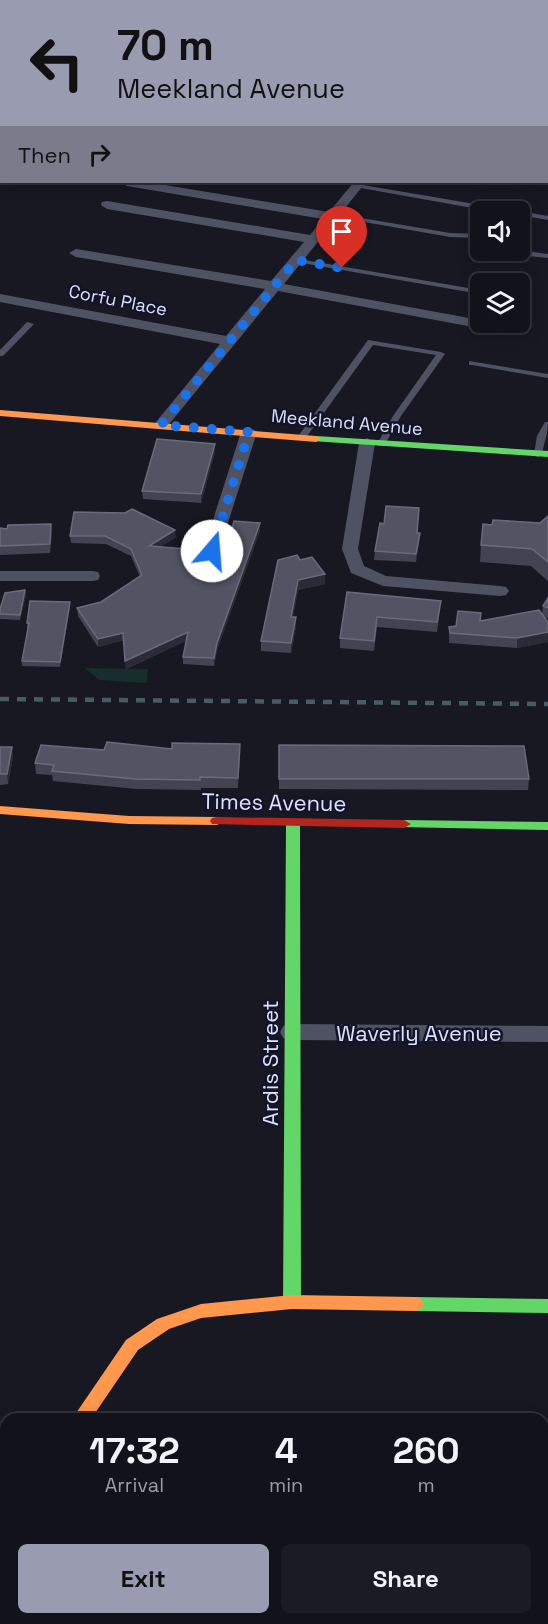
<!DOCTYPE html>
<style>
body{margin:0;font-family:"Space Grotesk",sans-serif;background:#1b1b23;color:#f1f3f6;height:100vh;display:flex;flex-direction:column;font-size:22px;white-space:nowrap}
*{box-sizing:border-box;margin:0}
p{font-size:20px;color:#9c9ea2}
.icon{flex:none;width:33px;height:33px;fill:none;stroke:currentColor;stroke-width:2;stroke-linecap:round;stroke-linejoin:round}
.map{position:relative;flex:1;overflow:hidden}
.panel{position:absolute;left:0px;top:1413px;width:549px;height:212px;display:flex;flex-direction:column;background:#12121a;border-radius:18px 18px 0 0;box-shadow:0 3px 15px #0003,0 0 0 2px #313239}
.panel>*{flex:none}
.guide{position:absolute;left:0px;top:0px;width:549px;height:183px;box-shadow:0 3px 15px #0003,0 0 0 2px #313239;background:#999bb0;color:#111;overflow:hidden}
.tools{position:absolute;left:470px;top:201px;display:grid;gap:12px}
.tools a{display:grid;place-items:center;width:60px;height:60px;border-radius:9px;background:#12121a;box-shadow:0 3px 15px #0003,0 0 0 2px #313239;font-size:30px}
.pin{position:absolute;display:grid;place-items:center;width:51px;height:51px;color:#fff;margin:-62px -26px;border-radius:50% 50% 50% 0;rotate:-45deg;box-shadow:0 0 6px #0007}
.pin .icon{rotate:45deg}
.me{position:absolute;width:66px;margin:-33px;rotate:18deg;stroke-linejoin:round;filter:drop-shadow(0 0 4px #0008)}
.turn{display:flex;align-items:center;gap:21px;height:126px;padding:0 18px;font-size:27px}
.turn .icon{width:78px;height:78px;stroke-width:2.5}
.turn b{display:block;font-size:42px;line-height:51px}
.then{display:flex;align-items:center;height:57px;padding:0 18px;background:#0003;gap:12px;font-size:22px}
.eta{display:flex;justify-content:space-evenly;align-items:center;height:102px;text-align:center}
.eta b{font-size:36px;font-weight:600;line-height:42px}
.cta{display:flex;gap:12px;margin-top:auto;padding:12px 18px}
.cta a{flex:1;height:69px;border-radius:9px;background:#999bb0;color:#111;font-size:24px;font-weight:600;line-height:69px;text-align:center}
.cta a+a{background:#1b1b23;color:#f1f3f6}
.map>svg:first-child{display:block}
.green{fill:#172e2a}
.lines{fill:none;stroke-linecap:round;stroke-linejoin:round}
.lane{fill:#4e5263;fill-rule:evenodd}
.street{fill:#4e5263;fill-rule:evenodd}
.fast{fill:#63d668;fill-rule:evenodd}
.slow{fill:#ff974d;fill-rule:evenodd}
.jam{fill:#b3261e;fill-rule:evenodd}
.rail{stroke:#465d65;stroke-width:4.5;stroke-dasharray:9 8;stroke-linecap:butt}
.wall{fill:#434351}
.shaded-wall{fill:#2b2b37}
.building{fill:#535463;stroke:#696a7b;stroke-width:1.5}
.route{stroke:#1a73e8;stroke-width:10;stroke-dasharray:0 18}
.labels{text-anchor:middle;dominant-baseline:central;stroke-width:5;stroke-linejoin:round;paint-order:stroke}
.far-street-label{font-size:18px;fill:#dee1fc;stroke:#131428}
.street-label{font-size:22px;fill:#dee1fc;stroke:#131428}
</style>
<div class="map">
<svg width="548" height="1624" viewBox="0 0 548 1624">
<rect width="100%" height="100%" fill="#181823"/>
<path class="green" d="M85 668 148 669 147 683 99 680Z"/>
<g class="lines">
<path class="lane" d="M171 0H177L169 2Z
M200 0H206L199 2Z
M2 124V129H0V125Z
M0 148H2V152H0Z
M357 184 510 210 513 212H495L355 187V185Z
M519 211 548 216V220L519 215V212H517Z
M332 213 450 233 480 234V238L450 237 330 216V214Z
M519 246 533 252 548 254V258L528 256 518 250Z
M293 258 480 290V294L296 262 292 260Z
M519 297 527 298 528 300 524 302 519 301Z
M27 322 34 324 3 356H0V350Z
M368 340 441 352 445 354 401 416 384 446H378L377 444 393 416 436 355 373 345 305 439H299V435Z
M469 361 548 374V378L472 365H469Z
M545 422H548C548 433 544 443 542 454L538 457 535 456 534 454 537 436Z
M96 1618H112L111 1624H95Z
M444 1618H477L478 1624H448Z"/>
<path class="street" d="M365 0H386L387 2H366Z
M502 0H512L501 2Z
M0 76H2V82H0Z
M121 182H147L329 212 354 182H366L284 284 480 320V322L511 326 518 330 511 334 278 291 166 428H156L153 425 156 422 220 344 0 302V294L226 336 265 289 76 257 69 253 76 249 271 281 304 242 107 209 101 205 102 202 107 201 310 235 323 219 127 186Z
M249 427 257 432 219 551 211 556 205 555 203 551 241 432Z
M367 438 375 443 358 549 364 566 386 576 500 586 506 587 509 591 506 595 500 596 383 586 351 573 342 549 359 443Z
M0 571H92L98 572 100 576 98 580 92 581H0Z
M291 1024 548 1026V1042L291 1040 283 1038 280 1032 283 1026Z
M0 1528 6 1530V1556L0 1554Z"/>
<path class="fast" d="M316 436 548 451V457L312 441 311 439Z
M293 820 300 824 301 1302 298 1307 292 1309 286 1307 283 1302 286 824Z
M404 820 548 822V830L399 827 397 824Z
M415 1297 548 1299V1313L415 1311 409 1309 406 1304 409 1299Z"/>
<path class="slow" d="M0 410 316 436 321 439 316 442 0 416Z
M0 806 129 816 217 817 224 821 217 825 129 824 0 814Z
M292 1295 415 1297 421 1299 424 1304 421 1309 415 1311 292 1309 201 1318 169 1329 138 1350 91 1419H72L126 1340 157 1319 201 1304Z
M6 1603V1618H13L11 1624H0V1605Z"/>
<path class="jam" d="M217 817 404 820 411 824 404 828 212 824 210 821 212 818Z"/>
<path class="rail" d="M0 699 548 704"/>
</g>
<path class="wall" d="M215 444V452L201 503 143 499 142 491Z
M548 516V581L531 566 480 562 481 545 492 525 540 523Z
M0 528 52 532 50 553 0 555Z
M260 531 217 650 214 666 183 664V657L186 641 126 669 124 640 98 647 78 616 77 608 101 602 140 577 131 556 106 544 71 543 70 536 176 537 160 547 225 552Z
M417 533 419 542 416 562 374 560 375 551Z
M300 560 325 574V584L298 590 293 617H296V626L291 653 261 651V641Z
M25 590 26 595 20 620 0 619V609Z
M347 592 440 611 437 632 377 627 374 651 340 648V638Z
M548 598V618L544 617 548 622V642L517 648 449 643V627L480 621 542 614 543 606Z
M70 607 60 667 22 666V661L28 628H27V623Z
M279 745 529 779 528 790 279 789Z
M0 747 13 757 8 784 0 785Z
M172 749 240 754 238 788H201V790L136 789 53 781 52 775 36 774 35 763Z"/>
<path class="shaded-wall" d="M215 444V452L201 503V494Z
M260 523V531L217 650 214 666V658L217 643Z
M51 524 52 532 50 553V544Z
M175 530 176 537 150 553 149 546Z
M420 533 419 542 416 562V554Z
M325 574V584L298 590 291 627V617L298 580Z
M25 590 26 595 20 620V615Z
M70 602V607L60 667V662Z
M296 617V626L291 653V643Z
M548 630V642L517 648V638Z
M188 632V640L126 669 125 661Z
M123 633 124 640 98 647V639Z
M12 747 13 757 8 784 7 774Z"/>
<path class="building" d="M157 439 215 444 201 494 142 491Z
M386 506 419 508 417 533H420L416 554 375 551 380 523 384 524Z
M132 509 175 530 149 546 225 552 234 521 260 523 217 643 214 658 183 657 188 632 125 661 123 633 98 639 77 608 101 602 142 575 131 549 105 536H70L74 512 125 513Z
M548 516V562L532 549 481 545 483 524 492 525 493 520 540 523Z
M51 524 50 544 0 546V528L7 529 8 525Z
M297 555 300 560 312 557 325 574 298 580 291 617H296L291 643 261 641 278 560Z
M25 590 20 615 0 614V609L5 593Z
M347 592 441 601 437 622 377 617 374 641 340 638Z
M548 598V608L543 606Z
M30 601 70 602 60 662 22 661 29 623H27Z
M539 610 548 622V632L517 638 450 633 449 627 456 626 458 611 481 613 480 621Z
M107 742 172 749V743L240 744 238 778 200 777V780L135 779 52 771 54 765 35 763 41 745 104 750Z
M279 745 524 746 529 779H279Z
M0 747H12L7 774H0Z"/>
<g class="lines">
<path class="route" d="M212 551 249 432 161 425 296 260 342 268"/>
</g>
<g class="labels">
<g class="far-street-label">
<text transform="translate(118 300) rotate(11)">Corfu Place</text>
<text transform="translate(347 422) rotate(5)">Meekland Avenue</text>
</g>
<g class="street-label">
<text transform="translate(274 802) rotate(1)">Times Avenue</text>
<text x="419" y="1033">Waverly Avenue</text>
<text transform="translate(270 1063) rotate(-90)">Ardis Street</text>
</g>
</g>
</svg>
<div class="tools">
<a><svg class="icon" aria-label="sound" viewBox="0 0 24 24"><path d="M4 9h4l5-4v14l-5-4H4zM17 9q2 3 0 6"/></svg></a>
<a><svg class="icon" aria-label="layers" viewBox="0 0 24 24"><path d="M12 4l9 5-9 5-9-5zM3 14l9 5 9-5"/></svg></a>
</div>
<div class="pin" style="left:342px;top:268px;background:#d93025"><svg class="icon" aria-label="arrive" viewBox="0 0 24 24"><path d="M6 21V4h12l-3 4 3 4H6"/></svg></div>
<svg class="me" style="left:212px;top:551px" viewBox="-20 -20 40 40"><circle r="19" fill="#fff"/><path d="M0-13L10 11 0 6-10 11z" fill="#1a73e8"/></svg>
<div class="guide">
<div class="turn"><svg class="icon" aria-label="left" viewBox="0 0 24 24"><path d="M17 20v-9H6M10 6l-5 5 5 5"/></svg><div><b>70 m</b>Meekland Avenue</div></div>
<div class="then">Then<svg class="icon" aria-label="right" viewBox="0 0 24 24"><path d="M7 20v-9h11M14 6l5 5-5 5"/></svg></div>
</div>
<section class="panel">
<div class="eta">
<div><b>17:32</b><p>Arrival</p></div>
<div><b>4</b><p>min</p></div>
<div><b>260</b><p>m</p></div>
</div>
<div class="cta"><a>Exit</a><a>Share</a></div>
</section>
</div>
